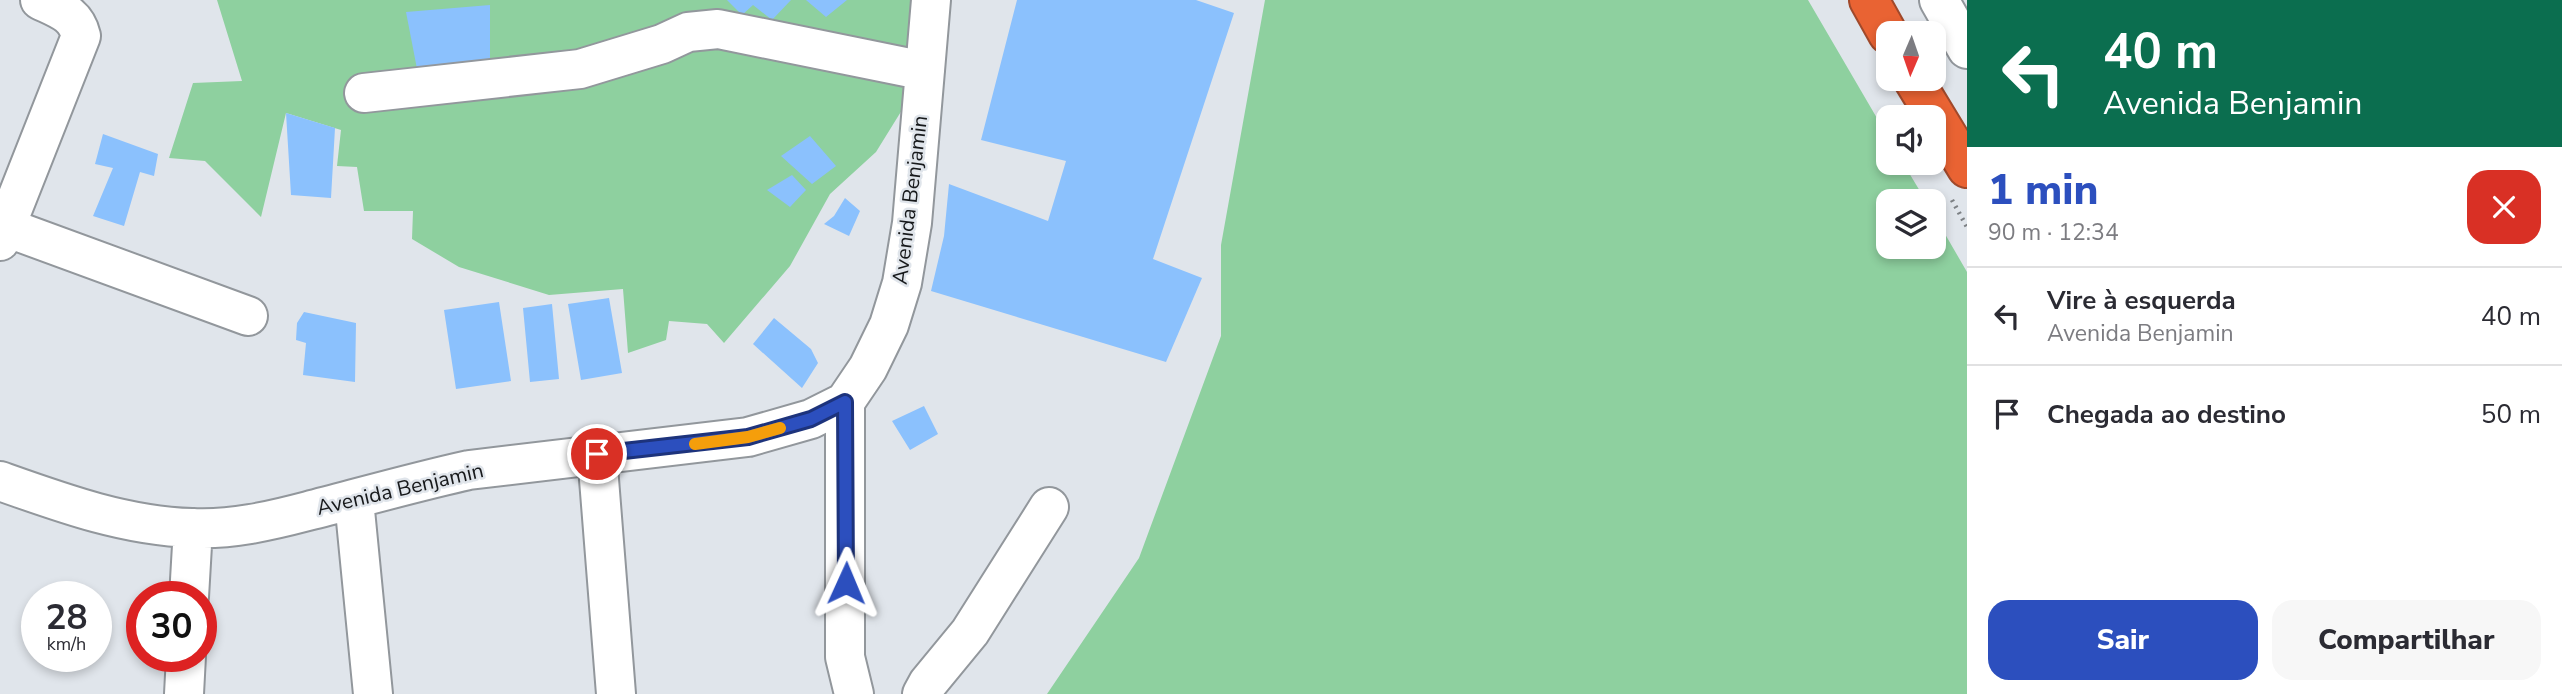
<!DOCTYPE html>
<html lang="pt">
<meta charset="utf-8">
<style>
body{margin:0;font-family:"Nunito Sans",sans-serif;background:#f7f7f7;color:#2b2b33;height:100vh;display:flex;flex-direction:column;font-size:26px;white-space:nowrap}
*{box-sizing:border-box;margin:0}
p{font-size:23px;color:#7c7c81}
.icon{flex:none;width:38px;height:38px;fill:none;stroke:currentColor;stroke-width:2;stroke-linecap:round;stroke-linejoin:round}
.map{position:relative;flex:1;overflow:hidden}
.panel{display:flex;flex-direction:column;background:#fff;width:595px}
.panel>*{flex:none}
.guide{background:#0b6e4f;color:#fff;overflow:hidden}
.needle{width:46px;rotate:182deg}
.controls{position:absolute;left:1876px;top:21px;display:grid;gap:14px}
.controls a{display:grid;place-items:center;width:70px;height:70px;border-radius:14px;background:#fff;box-shadow:0 4px 10px #0003;font-size:35px}
.speed{position:absolute;left:21px;top:581px;display:flex;gap:14px;font-size:35px;font-weight:700;text-align:center}
.speed>*{display:grid;place-content:center;width:91px;height:91px;border-radius:50%;background:#fff;box-shadow:0 4px 10px #0003;line-height:1}
.speed small{font-size:18px;font-weight:400}
.speed .limit{border:10px solid #d22;background:#fff;color:#111}
.pin{position:absolute;display:grid;place-items:center;width:60px;height:60px;color:#fff;margin:-30px;border:4px solid #fff;border-radius:50%;box-shadow:0 2px 7px #0007}
.me{position:absolute;width:77px;margin:-38px;rotate:1deg;stroke-linejoin:round;filter:drop-shadow(0 0 5px #0008)}
.turn{display:flex;align-items:center;gap:24px;height:147px;padding:0 21px;font-size:32px}
.turn .icon{width:91px;height:91px;stroke-width:2.5}
.turn b{display:block;font-size:49px;line-height:60px}
.round{display:grid;place-items:center;flex:none;width:74px;height:74px;border-radius:21px;background:#f7f7f7}
.head{display:flex;align-items:center;justify-content:space-between;height:119px;padding:0 21px}
h1{font-size:42px;font-weight:800;line-height:52px;color:#2c4fbe}
.primary-button{display:flex;gap:14px;margin-top:auto;padding:14px 21px}
.primary-button a{flex:1;height:80px;border-radius:21px;background:#2c4fbe;color:#fff;font-size:28px;font-weight:800;line-height:80px;text-align:center}
.primary-button a+a{background:#f7f7f7;color:#2b2b33}
ul{padding:0;list-style:none}
li{display:flex;align-items:center;gap:21px;height:98px;padding:0 21px;border-top:2px solid #e1e1e2}
li div{flex:1}
li b{display:block;font-size:26px}
li em{font-style:normal}
main{display:flex;flex:1;min-height:0}
.map>svg:first-child{display:block}
.green{fill:#8ed09f}
.building{fill:#8bc1fd}
.lines{fill:none;stroke-linecap:round;stroke-linejoin:round}
.minor-casing{stroke:#92979c;stroke-width:42}
.highway-casing{stroke:#a0492b;stroke-width:42}
.path{stroke:#7d8185;stroke-width:4.5;stroke-dasharray:2 5;stroke-linecap:butt}
.minor{stroke:#fff;stroke-width:38}
.highway{stroke:#e96333;stroke-width:38}
.route-casing{stroke:#1d337c;stroke-width:18}
.route{stroke:#2c4fbe;stroke-width:12}
.slow{stroke:#f59e0b;stroke-width:12}
.labels{text-anchor:middle;dominant-baseline:central;stroke-width:5;stroke-linejoin:round;paint-order:stroke}
.street-label{font-size:21px;fill:#17191b;stroke:#e0e5eb}
</style>
<main>
<div class="map">
<svg width="1967" height="694" viewBox="0 0 1967 694">
<rect width="100%" height="100%" fill="#e0e5eb"/>
<path class="green" d="M217 0H915L902 110 876 152 830 194 790 266 724 343 707 324 669 321 666 340 628 353 623 289 549 295 459 267 412 239 413 211H364L357 167 337 166 341 130 286 113 261 217 205 161 169 158 193 83 242 81Z
M1265 0H1808L1888 137V163H1903L1926 201H1888V247H1934V215L1967 272V694H1047L1139 558 1221 336V245Z"/>
<path class="building" d="M727 0H791L772 20 753 5 742 15Z
M806 0H847L826 17Z
M1017 0H1196L1234 13 1153 259 1202 278 1166 362 931 291 944 236 949 184 1048 221 1066 161 981 140Z
M490 5V66L418 74 406 12Z
M286 113 335 128 331 198 291 195Z
M103 134 158 154 154 176 140 172 124 226 93 216 113 168 95 164Z
M810 136 836 166 812 184 781 156Z
M792 175 806 190 790 207 767 190Z
M845 198 860 211 849 236 824 224 834 216Z
M609 298 622 373 581 380 568 304Z
M499 302 511 381 456 389 444 310Z
M552 304 559 379 530 382 523 308Z
M304 312 356 323 355 382 303 375 306 343 296 340 297 323Z
M774 318 811 349 818 363 802 388 753 344Z
M924 406 938 434 910 450 892 421Z"/>
<g class="lines">
<g class="minor-casing">
<path id="minor" d="M1939 0 1967 49
M364 93 580 69 662 44 688 32 718 29 925 71
M0 225 248 316
M0 241 81 36C76 14 59 9 40 0
M845 402V657L854 694
M597 454 616 694
M0 481C62 503 125 526 192 528 231 530 270 521 308 511 362 497 415 482 469 470L748 437 811 419 845 402 868 368 889 325 902 283 912 223 931 0
M354 500 373 694
M189 597 193 528
M184 694 186 656
M922 694 928 683 970 632 1049 507"/>
</g>
<g class="highway-casing">
<path id="highway" d="M1869 0 1888 34
M1913 79 1967 168"/>
</g>
<path class="path" d="M1952 200 1967 227"/>
<use href="#minor" class="minor"/>
<use href="#highway" class="highway"/>
</g>
<g class="lines">
<g class="route-casing">
<path id="route" d="M597 454 748 437 811 419 845 402 846 583"/>
</g>
<use href="#route" class="route"/>
<path class="slow" d="M695 444 748 437 780 428"/>
</g>
<g class="labels">
<g class="street-label">
<text transform="translate(910 200) rotate(-83)">Avenida Benjamin</text>
<text transform="translate(400 489) rotate(-13)">Avenida Benjamin</text>
</g>
</g>
</svg>
<div class="controls">
<a><svg class="needle" viewBox="-14 -14 28 28"><path d="M0-13l5 13h-10z" fill="#e53935"/><path d="M0 13l5-13h-10z" fill="#7c7c81"/></svg></a>
<a><svg class="icon" aria-label="sound" viewBox="0 0 24 24"><path d="M4 9h4l5-4v14l-5-4H4zM17 9q2 3 0 6"/></svg></a>
<a><svg class="icon" aria-label="layers" viewBox="0 0 24 24"><path d="M12 4l9 5-9 5-9-5zM3 14l9 5 9-5"/></svg></a>
</div>
<div class="speed"><div>28<small>km/h</small></div><div class="limit">30</div></div>
<div class="pin" style="left:597px;top:454px;background:#d93025"><svg class="icon" aria-label="arrive" viewBox="0 0 24 24"><path d="M6 21V4h12l-3 4 3 4H6"/></svg></div>
<svg class="me" style="left:846px;top:583px" viewBox="-20 -20 40 40"><path d="M0-17L14 15 0 8-14 15z" fill="#2c4fbe" stroke="#fff" stroke-width="4"/></svg>
</div>
<section class="panel">
<div class="guide">
<div class="turn"><svg class="icon" aria-label="left" viewBox="0 0 24 24"><path d="M17 20v-9H6M10 6l-5 5 5 5"/></svg><div><b>40 m</b>Avenida Benjamin</div></div>
</div>
<div class="head"><div><h1>1 min</h1><p>90 m · 12:34</p></div><a class="round" style="background:#d93025;color:#fff"><svg class="icon" aria-label="close" viewBox="0 0 24 24"><path d="M6 6l12 12M18 6L6 18"/></svg></a></div>
<ul>
<li><svg class="icon" aria-label="left" viewBox="0 0 24 24"><path d="M17 20v-9H6M10 6l-5 5 5 5"/></svg><div><b>Vire à esquerda</b><p>Avenida Benjamin</p></div><em>40 m</em></li>
<li><svg class="icon" aria-label="arrive" viewBox="0 0 24 24"><path d="M6 21V4h12l-3 4 3 4H6"/></svg><div><b>Chegada ao destino</b></div><em>50 m</em></li>
</ul>
<div class="primary-button"><a>Sair</a><a>Compartilhar</a></div>
</section>
</main>
